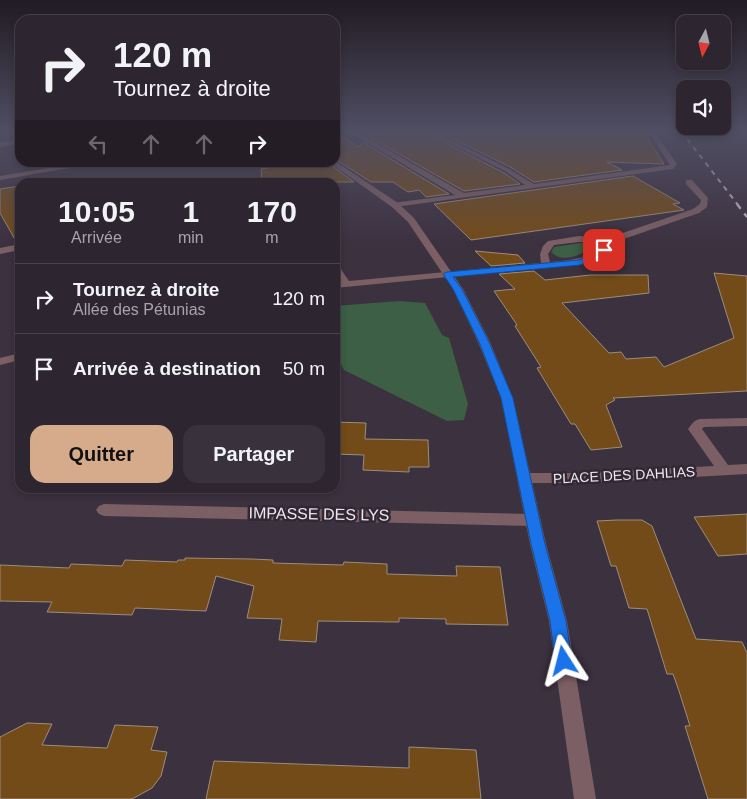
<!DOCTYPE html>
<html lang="fr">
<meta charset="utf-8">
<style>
body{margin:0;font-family:Arial,sans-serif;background:#39313b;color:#f1f3f6;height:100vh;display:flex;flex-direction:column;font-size:19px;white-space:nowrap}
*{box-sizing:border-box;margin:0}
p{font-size:16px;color:#a7a5aa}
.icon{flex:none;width:28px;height:28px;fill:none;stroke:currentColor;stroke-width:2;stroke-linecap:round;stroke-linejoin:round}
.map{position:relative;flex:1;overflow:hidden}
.panel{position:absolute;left:15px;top:178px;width:325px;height:315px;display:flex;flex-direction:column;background:#2d252f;border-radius:15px;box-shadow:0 2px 8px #0003,0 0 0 1px #48424b}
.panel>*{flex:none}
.hud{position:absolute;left:15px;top:15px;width:325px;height:152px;border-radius:15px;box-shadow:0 2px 8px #0003,0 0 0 1px #48424b;background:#2d252f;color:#f1f3f6;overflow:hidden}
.needle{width:32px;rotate:187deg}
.tools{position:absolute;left:676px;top:15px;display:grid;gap:10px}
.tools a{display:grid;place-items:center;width:55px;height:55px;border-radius:10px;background:#2d252f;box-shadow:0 2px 8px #0003,0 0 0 1px #48424b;font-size:25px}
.pin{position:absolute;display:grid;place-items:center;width:42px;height:42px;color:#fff;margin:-21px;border-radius:10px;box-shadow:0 2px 8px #0006}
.me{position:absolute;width:55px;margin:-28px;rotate:351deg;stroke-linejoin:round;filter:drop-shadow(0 0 4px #0008)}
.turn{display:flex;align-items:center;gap:18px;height:105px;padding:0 15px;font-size:22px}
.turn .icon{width:65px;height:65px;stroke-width:2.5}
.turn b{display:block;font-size:35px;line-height:42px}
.lanes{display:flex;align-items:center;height:48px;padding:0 15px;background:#0003;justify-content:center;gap:25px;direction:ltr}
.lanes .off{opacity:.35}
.eta{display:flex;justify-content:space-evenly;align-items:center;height:85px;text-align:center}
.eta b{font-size:30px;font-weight:800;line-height:35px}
.cta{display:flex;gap:10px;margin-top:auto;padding:10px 15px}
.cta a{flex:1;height:58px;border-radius:15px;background:#d6ab8b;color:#111;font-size:20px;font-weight:800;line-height:58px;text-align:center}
.cta a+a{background:#39313b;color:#f1f3f6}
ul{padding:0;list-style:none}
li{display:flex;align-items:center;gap:15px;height:70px;padding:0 15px;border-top:1px solid #48424b}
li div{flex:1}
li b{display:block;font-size:19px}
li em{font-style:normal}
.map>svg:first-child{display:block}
.green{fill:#3c5f45}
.building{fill:#734b19;stroke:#9c8d7d}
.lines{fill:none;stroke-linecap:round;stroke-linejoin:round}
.minor{fill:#7b5f64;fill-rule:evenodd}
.tertiary{fill:#7b5f64;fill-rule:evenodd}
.rail-far1{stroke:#c2bac4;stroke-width:2;stroke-dasharray:5 5;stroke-linecap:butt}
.rail{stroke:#c2bac4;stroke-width:2.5;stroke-dasharray:6 6;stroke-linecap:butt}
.route{fill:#1a73e8;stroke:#114b97}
.labels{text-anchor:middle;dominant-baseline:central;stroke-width:5;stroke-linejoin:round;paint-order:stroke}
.street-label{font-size:14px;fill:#ece5ee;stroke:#322735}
.near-street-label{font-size:16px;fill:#ece5ee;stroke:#322735}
</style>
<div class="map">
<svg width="747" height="799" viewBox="0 0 747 799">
<rect width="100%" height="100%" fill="#3c313f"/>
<path class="green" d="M581 243 589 245 592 248C580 255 563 264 551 252L554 247Z
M399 301 425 303 442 335 449 338 468 404 464 420 447 421 344 370 335 351V306Z"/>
<path class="building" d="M375 131H423L504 173 520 184 464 191 369 137Z
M437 131H625L644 133 664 164 607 162 622 170 534 182 510 167Z
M335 132 359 147 363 142 449 194 426 197 419 190 408 192 393 182H371L335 159Z
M299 162H327L354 182H262L261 169Z
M633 176 680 203 673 204 684 210 471 240 434 204Z
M20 186V242L17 243 0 213V189Z
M475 251 518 255 525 263 491 266Z
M534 271 545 280 590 275H648L649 293 562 303 609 353 621 352 626 359 656 357 664 367 734 338 714 273 747 276V391L613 398 615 400 606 405 622 447 591 450 575 424H571L537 368 541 367 515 326 517 325 494 291 515 289 499 274Z
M335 422 366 423 365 439 428 440 429 467H409V472L363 470 364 455 335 454Z
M747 514V554L718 556 694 517Z
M617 520H642L652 526 696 639 742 642 747 653V799H708L685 726H690L679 691 673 674H667L647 609 629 608 616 566H611L597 521Z
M185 558 252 559 273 560V563L343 565 344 562 387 564V574L421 575 457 576 456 566 500 567 508 625 446 624V619L399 618V622L318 621 316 642 279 640 282 619 247 618 254 586 216 576 206 611 135 608 132 615 47 612 52 602 0 601V565L69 568 71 564 122 566 125 560 177 562 178 560H185Z
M27 723 52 724 42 745 107 748 115 725 158 727 151 750 167 752 161 776 152 788 132 799H0V737Z
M409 747 476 750 481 799H206L214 761 409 768Z"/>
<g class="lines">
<path class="minor" d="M344 131 357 132 464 193 525 185 505 171 425 131H433L509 169 534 184 670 165 648 131H654L677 164 673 169 395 207H392V203L455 195 353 134Z
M20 140V144L0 147V143Z
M85 162H104L0 180V176Z
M686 180H692L708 198 707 207 699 213 612 243 600 256 583 264 335 288V282H340L335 274V264L338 265 349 281 541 263 540 254 543 246 548 241 579 236 608 238 693 209 700 204 701 200 686 184ZM579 242 603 243C589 260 570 260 550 262L548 254 554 245Z
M20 244V250L0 254V248Z
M20 353V360L0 365V358Z
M747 418V426L704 427 702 429 728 465 747 464V474L585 483H524L519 482 517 478 519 474 524 473H585L714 466 688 429C692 424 694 420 700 419Z
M104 504 533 514 538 516 541 520 538 524 533 526 104 516 99 514 96 510 99 506Z"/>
<path class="tertiary" d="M335 161 398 203 414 218 463 289 490 342 513 398 546 544 567 621 596 799H574L549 621 530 544 501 398 478 342 453 289 408 222 392 207 329 162Z"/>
<path class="rail-far1" d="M681 131 738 205"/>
<path class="rail" d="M737 204 747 217"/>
</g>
<linearGradient id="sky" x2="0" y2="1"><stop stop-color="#211b23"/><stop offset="0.54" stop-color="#504e63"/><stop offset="1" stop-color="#504e63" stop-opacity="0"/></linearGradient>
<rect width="747" height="243" fill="url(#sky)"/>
<path class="route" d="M604 247 608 250 607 251 592 261 580 265 453 277 462 289 489 342 513 398 545 544 566 621 572 661 570 667 564 669 558 667 555 661 550 621 531 544 501 398 479 342 453 289 443 274 447 272 579 260Z"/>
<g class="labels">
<g class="street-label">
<text transform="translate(624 475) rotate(-3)">PLACE DES DAHLIAS</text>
</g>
<g class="near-street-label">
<text transform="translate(319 514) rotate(1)">IMPASSE DES LYS</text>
</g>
</g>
</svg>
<div class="tools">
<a><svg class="needle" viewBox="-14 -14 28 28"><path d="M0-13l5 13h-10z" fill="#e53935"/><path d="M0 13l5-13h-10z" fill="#a7a5aa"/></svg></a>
<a><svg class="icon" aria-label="sound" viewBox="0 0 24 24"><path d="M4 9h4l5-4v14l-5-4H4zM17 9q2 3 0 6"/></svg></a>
</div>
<div class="pin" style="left:604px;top:250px;background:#d93025"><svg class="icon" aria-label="arrive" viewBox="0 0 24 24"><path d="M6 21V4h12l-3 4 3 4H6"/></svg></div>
<svg class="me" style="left:564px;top:661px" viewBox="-20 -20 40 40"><path d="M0-17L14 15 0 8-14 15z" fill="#1a73e8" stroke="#fff" stroke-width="4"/></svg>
<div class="hud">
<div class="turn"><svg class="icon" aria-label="right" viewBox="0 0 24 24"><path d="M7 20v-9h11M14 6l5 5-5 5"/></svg><div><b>120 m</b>Tournez à droite</div></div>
<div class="lanes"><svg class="icon off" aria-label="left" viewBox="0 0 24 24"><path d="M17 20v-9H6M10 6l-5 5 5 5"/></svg><svg class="icon off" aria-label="ahead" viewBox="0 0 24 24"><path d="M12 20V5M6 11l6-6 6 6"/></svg><svg class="icon off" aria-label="ahead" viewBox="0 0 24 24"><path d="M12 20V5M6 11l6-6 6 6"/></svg><svg class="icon" aria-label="right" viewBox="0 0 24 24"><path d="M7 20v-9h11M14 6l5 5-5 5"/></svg></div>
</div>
<section class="panel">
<div class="eta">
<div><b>10:05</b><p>Arrivée</p></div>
<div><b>1</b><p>min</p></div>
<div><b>170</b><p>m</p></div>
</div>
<ul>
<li><svg class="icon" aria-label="right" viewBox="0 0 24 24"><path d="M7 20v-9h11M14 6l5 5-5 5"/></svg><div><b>Tournez à droite</b><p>Allée des Pétunias</p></div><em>120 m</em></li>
<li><svg class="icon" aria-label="arrive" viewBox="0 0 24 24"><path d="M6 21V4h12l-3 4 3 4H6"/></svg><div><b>Arrivée à destination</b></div><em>50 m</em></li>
</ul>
<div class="cta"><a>Quitter</a><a>Partager</a></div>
</section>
</div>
